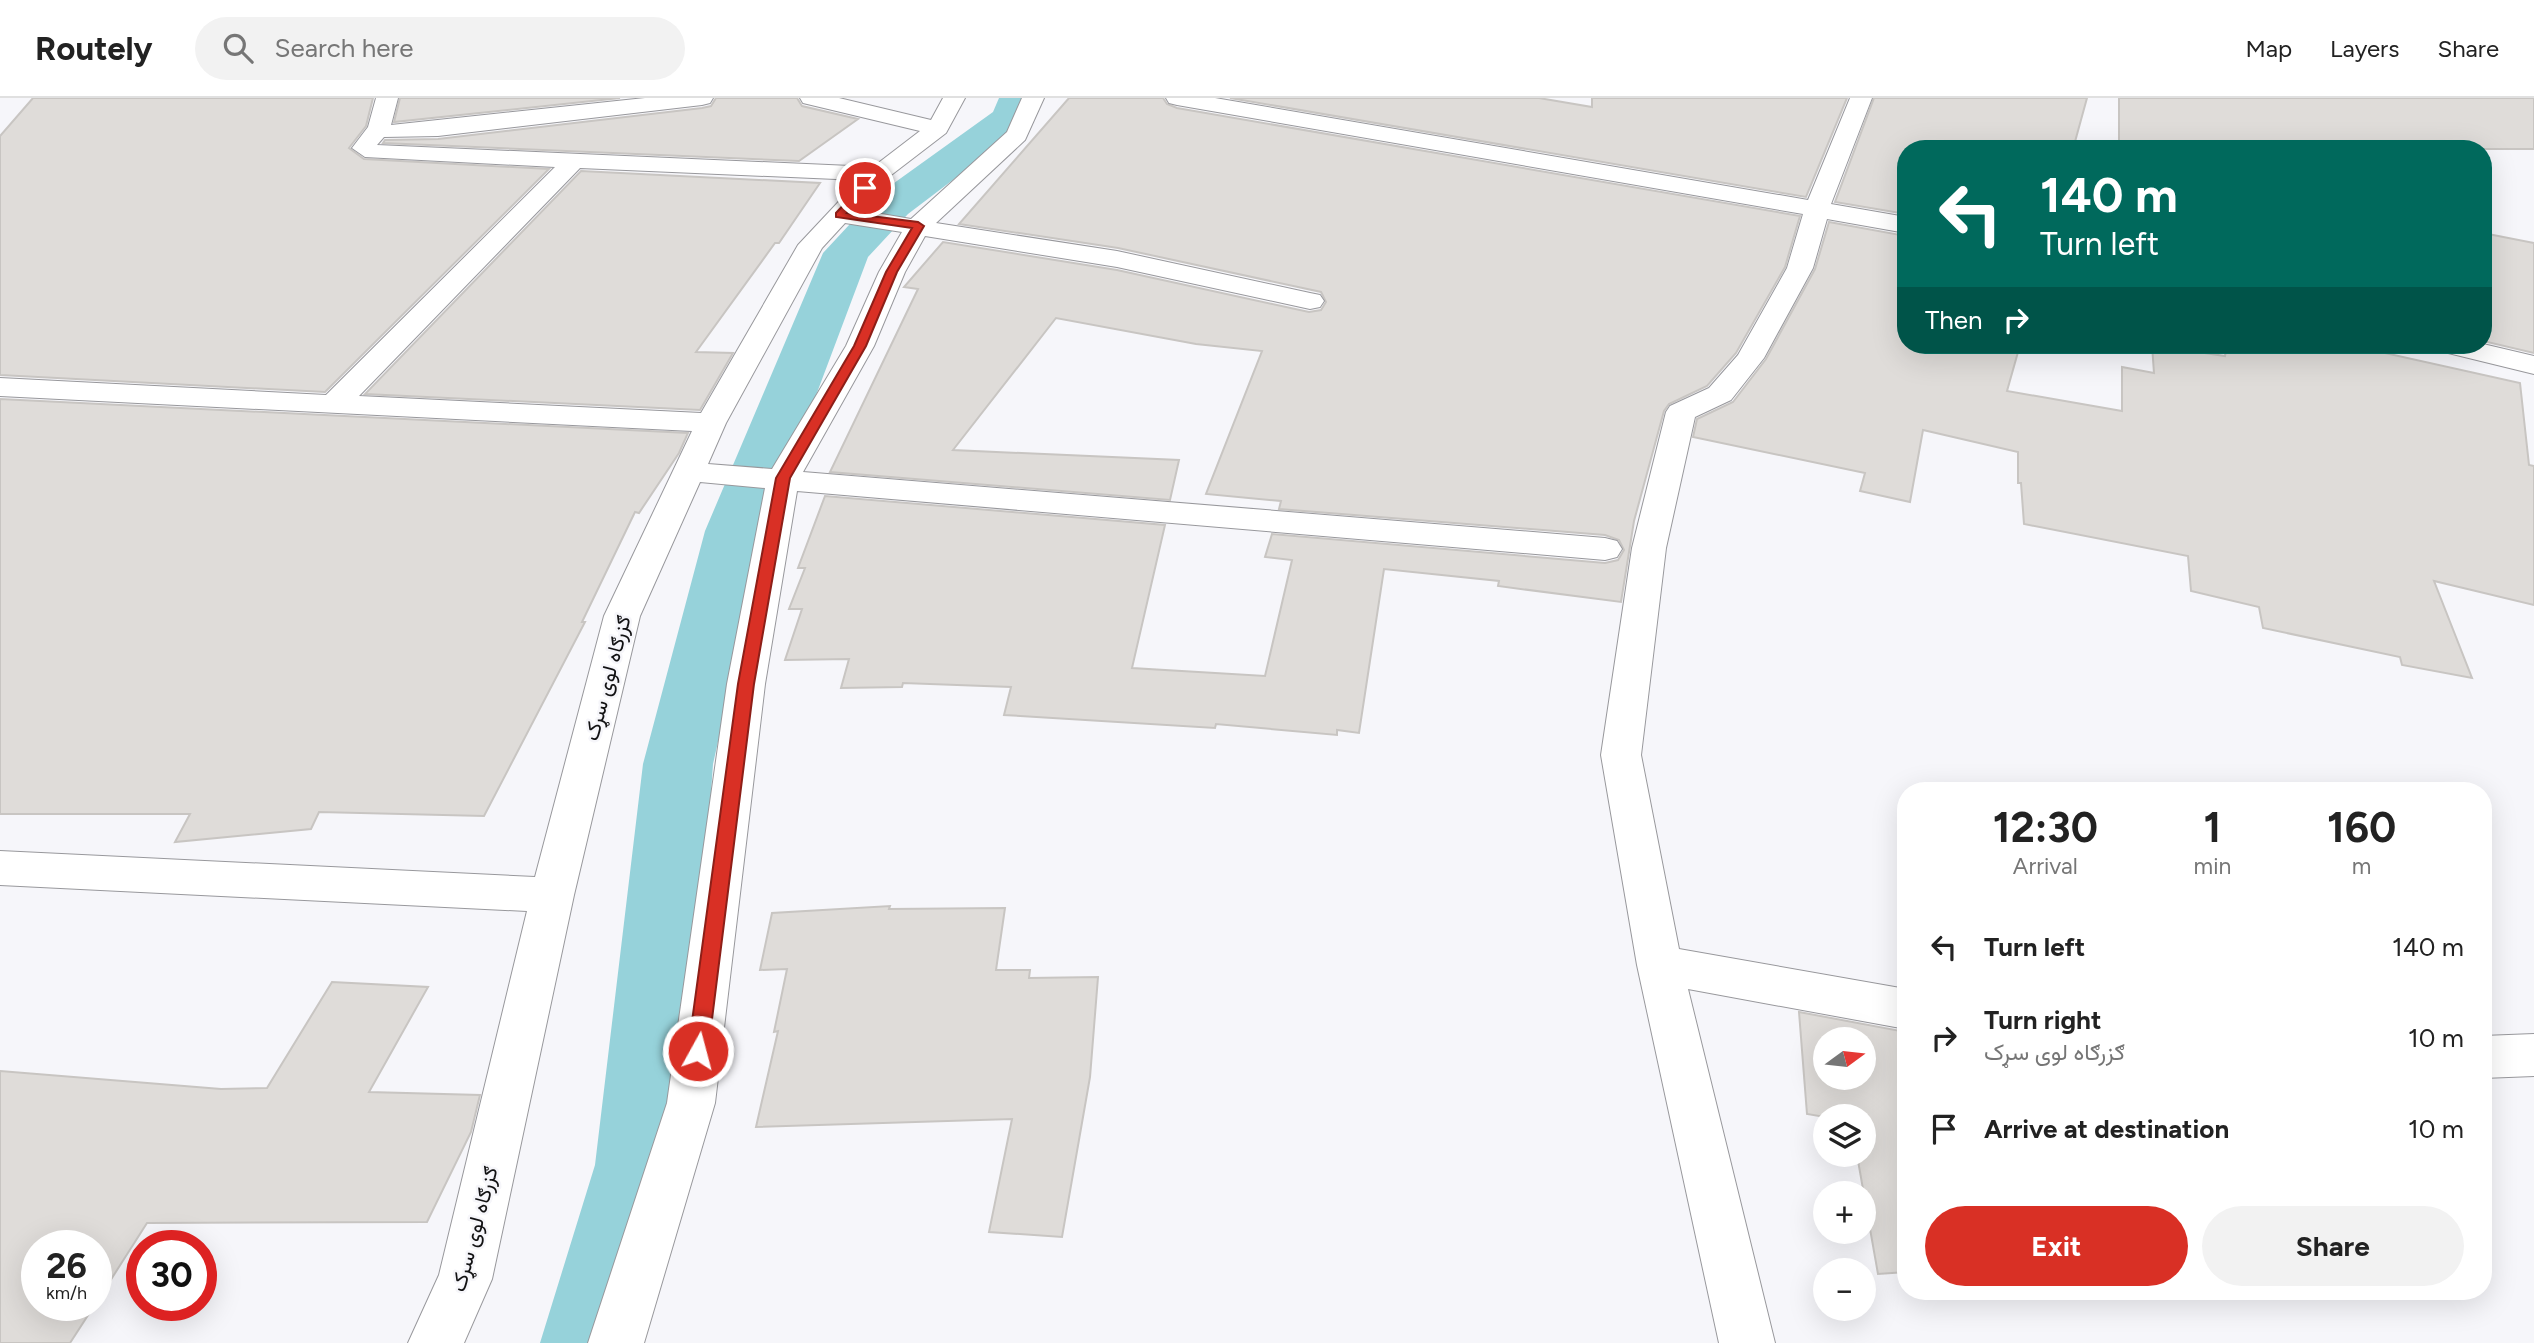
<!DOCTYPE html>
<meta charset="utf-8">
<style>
body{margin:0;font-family:Figtree,Vazirmatn,sans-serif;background:#f2f2f2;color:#222;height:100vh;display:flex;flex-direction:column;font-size:26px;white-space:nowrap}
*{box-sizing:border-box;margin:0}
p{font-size:23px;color:#767676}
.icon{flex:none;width:38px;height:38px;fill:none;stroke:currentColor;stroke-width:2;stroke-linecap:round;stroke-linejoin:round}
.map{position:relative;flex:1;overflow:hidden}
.sheet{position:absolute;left:1897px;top:684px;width:595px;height:518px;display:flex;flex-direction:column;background:#fff;border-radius:28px;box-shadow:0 7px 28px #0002}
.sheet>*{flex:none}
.top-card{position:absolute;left:1897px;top:42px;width:595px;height:214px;border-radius:28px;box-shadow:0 7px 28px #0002;background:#00695c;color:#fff;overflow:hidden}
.needle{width:46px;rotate:75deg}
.controls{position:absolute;left:1813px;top:929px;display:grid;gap:14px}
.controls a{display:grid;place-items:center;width:63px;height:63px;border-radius:50%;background:#fff;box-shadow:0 7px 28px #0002;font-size:35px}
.speed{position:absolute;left:21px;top:1132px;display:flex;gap:14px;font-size:35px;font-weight:700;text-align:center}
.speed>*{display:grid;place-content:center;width:91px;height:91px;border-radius:50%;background:#fff;box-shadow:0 7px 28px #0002;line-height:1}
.speed small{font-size:18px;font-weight:400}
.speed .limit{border:10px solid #d22;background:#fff;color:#111}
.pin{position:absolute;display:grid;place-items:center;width:60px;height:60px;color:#fff;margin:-30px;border:4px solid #fff;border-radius:50%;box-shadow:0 2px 7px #0007}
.me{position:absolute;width:77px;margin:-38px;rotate:7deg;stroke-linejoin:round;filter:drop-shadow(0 0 5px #0008)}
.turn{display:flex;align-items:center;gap:24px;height:147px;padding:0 28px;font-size:32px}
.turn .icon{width:91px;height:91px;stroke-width:2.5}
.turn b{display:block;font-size:49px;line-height:60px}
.then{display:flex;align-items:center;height:66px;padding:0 28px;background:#0003;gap:14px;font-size:26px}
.eta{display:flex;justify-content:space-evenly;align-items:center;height:119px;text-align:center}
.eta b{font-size:42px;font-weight:700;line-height:49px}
.cta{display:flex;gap:14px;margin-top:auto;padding:14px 28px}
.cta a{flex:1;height:80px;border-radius:42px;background:#d93025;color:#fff;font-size:28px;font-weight:700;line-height:80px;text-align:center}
.cta a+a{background:#f2f2f2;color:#222}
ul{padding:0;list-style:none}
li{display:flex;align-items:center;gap:21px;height:91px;padding:0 28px}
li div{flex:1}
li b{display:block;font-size:26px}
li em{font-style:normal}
header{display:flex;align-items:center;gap:42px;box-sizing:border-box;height:98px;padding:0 35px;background:#fff;border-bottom:2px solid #e0e0e0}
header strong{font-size:33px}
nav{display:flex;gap:38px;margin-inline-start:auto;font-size:24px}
.search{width:490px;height:63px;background:#f2f2f2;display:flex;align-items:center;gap:18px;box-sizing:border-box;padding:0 24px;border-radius:38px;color:#767676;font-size:26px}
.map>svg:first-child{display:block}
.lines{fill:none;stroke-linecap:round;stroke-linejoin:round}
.canal{fill:#96d2da;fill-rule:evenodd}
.building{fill:#dfdcd9;stroke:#c8c5c2;stroke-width:2;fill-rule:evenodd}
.minor-casing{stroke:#98989c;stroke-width:2}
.minor{fill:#fff;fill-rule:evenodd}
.route{fill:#d93025;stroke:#8d1f18;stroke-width:2}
.labels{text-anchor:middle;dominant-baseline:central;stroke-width:5;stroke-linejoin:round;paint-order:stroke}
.street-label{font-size:21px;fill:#121213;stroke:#f6f6fa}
</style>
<header>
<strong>Routely</strong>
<div class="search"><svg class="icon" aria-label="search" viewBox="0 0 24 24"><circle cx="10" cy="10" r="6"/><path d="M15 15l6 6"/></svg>Search here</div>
<nav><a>Map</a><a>Layers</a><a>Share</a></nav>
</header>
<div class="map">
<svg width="2534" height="1245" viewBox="0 0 2534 1245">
<rect width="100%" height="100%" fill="#f6f6fa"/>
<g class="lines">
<path class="canal" d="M999 0H1037L1024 28 908 116 868 159 765 433 713 666 685 1067 638 1245H540L595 1067 643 666 705 433 823 155 876 98 993 14Z"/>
</g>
<path class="building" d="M33 0H373L366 28 349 50 364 61 549 71 325 294 0 277V38Z
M400 0H620L394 24Z
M716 0H797L802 8 858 21 799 63 383 45 385 42 438 41 702 10 711 8Z
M1069 0H1163L1167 6 1177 10 1800 118 1785 169 1736 255 1707 288 1669 306 1664 313 1634 423 1621 504 1498 488 1499 483 1384 471 1359 635 1337 632V637L1216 626 1215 630 1004 617 1011 589 903 585 902 589 841 590 849 561 785 562 802 511H789L805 470H798L825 398 1165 427 1132 570 1265 578 1292 462 1265 459 1272 436 1605 465 1618 462 1624 452 1619 442 1605 437 1279 411 1281 403 1206 396 1262 253 1196 246 1056 220 953 352 1179 362 1170 402 830 374 918 191 904 189 943 144 1117 172 1309 214 1321 212 1326 204 1321 194 1118 150 959 126Z
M1230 0H1539L1592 9V0H1847L1806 99Z
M1874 0H2087L2073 51H1906V116L1835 104Z
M2119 0H2534V51H2119Z
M581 73 820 85 779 145H775L696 254 733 255 700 312 365 296Z
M1829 124 1906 138V247H2020L2007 293 2122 313V269L2154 275 2152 247 2225 258 2227 247H2349L2520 285 2529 367 2534 368V507L2434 483 2472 580 2402 567 2400 559 2263 530 2259 509 2191 493 2188 458 2024 426 2021 385H2018V354L1923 332 1910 404 1860 393 1865 375 1693 339 1697 321 1733 304 1766 261 1815 171Z
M2483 135 2534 145V255L2483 243Z
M0 301 688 335 679 355 639 415 635 414 582 524H585L484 718 319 714 311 731 175 744 190 716H0Z
M890 808 889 811 1005 810 996 872H1030L1029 880 1098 879 1090 979 1062 1139 989 1134 1012 1021 756 1029 778 933 774 934 787 871 760 872 772 815Z
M332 884 428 889 369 994 480 997 471 1034 427 1124 147 1125 96 1205V1148H37V1208H94L70 1245H0V973L221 991 267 990Z
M1799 914 1906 934V1174L1878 1176 1857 1057H1864V1018L1825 1019 1807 1016ZM1825 942H1864V980H1825Z"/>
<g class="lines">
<g class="minor-casing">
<path id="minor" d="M376 0H398L391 27 645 0H713L710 5 702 7 438 38 384 39 377 47 873 69 920 33 803 5 800 0H839L931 22 943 0H965L946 35 886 81 858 112 911 121 1007 34 1022 0H1044L1025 42 936 125 1117 153 1310 195 1320 197 1324 203 1320 209 1310 211 1117 169 925 138 905 174 874 248 803 374 1605 440 1617 443 1622 451 1617 459 1605 462 797 393 765 586 715 1005 644 1245H588L667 1005 727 586 765 390 700 384 640 518 574 797 492 1181 464 1245H408L439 1177 527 813 0 787V753L535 779 604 518 692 333 0 298V280L326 297 555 69 365 59 352 50 368 29ZM580 70 859 82 798 147 701 315 359 298ZM845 125 902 134 879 174 846 248 772 371 708 366 726 325 822 150Z
M1166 0H1215L1808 102 1850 0H1872L1831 106 1906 119V135L1827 121 1813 170 1764 260 1731 302 1695 319 1666 450 1641 657 1679 851 1906 891V931L1688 891 1775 1245H1719L1637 867 1601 657 1632 450 1666 314 1670 308 1709 290 1738 257 1787 170 1803 116 1177 7 1169 5Z
M2483 246 2534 258V276L2440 253 2436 247Z
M2534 936V978L2483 980V938Z"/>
</g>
<use href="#minor" class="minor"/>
</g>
<path class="route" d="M862 87 870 90 847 115 918 124 924 128 897 174 866 248 790 380 754 586 708 953 705 959 698 962 691 959 688 953 738 586 776 380 854 248 886 174 912 130 836 119V115Z"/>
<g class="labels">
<g class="street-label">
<text transform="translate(607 580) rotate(-75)">ګزرګاه لوی سړک</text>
<text transform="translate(474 1131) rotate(-75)">ګزرګاه لوی سړک</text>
</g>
</g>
</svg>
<div class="controls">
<a><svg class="needle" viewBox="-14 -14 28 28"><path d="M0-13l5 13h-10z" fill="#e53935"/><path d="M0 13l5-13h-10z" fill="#767676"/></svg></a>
<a><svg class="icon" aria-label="layers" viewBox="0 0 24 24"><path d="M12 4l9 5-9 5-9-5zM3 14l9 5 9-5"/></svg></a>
<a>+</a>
<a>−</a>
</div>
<div class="speed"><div>26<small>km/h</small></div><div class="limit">30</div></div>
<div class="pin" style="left:865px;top:90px;background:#d93025"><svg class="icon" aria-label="arrive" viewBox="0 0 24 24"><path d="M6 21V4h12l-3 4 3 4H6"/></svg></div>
<svg class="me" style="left:698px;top:953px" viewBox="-20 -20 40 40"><circle r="17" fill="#d93025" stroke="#fff" stroke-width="3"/><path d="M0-11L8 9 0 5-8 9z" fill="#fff"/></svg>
<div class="top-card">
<div class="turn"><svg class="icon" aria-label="left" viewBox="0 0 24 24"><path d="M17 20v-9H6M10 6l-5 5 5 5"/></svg><div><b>140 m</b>Turn left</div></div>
<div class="then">Then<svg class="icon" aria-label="right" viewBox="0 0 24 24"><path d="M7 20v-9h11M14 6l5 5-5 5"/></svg></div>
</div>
<section class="sheet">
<div class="eta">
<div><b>12:30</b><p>Arrival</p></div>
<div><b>1</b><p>min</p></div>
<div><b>160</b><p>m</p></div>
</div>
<ul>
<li><svg class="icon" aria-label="left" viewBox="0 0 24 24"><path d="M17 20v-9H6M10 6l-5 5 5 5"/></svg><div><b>Turn left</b></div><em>140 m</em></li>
<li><svg class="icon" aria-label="right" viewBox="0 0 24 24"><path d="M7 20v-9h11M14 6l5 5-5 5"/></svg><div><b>Turn right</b><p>ګزرګاه لوی سړک</p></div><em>10 m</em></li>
<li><svg class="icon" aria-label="arrive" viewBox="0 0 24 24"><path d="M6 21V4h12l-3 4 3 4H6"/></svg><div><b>Arrive at destination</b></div><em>10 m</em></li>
</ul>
<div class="cta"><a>Exit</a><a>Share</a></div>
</section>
</div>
